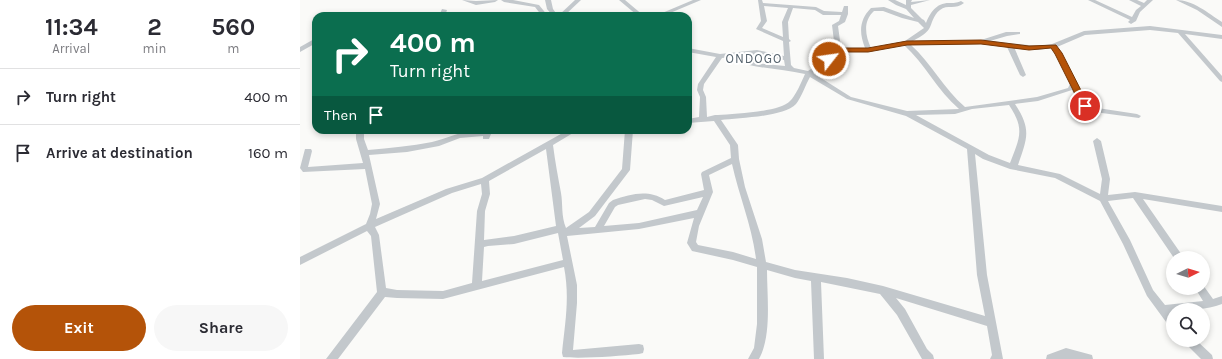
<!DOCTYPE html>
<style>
body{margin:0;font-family:Karla,sans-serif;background:#f7f7f7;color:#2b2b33;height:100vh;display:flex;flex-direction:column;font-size:15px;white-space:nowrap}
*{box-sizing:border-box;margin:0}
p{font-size:13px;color:#7c7c81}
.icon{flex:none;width:22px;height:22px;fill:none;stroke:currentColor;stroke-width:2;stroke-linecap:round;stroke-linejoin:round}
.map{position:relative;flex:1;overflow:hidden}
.sheet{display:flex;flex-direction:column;background:#fff;width:300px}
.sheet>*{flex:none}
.banner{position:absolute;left:12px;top:12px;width:380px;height:122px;border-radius:12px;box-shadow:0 2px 6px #0003;background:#0b6e4f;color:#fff;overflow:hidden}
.needle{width:26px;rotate:85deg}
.buttons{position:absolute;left:866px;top:251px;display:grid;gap:8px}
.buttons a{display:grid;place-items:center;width:44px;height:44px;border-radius:50%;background:#fff;box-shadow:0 2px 6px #0003;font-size:20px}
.pin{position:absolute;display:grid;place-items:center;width:34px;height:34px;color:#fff;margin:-17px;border:2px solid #fff;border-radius:50%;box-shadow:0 1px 4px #0007}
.me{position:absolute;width:44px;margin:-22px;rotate:60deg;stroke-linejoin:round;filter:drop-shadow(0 0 3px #0008)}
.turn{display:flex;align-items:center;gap:14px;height:84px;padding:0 12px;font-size:18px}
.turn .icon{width:52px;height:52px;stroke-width:2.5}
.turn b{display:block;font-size:28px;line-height:34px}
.then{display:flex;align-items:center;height:38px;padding:0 12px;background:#0003;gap:8px;font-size:15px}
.eta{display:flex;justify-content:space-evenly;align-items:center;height:68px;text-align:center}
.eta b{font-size:24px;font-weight:700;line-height:28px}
.button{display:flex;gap:8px;margin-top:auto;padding:8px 12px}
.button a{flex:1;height:46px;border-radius:24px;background:#b45309;color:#fff;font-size:16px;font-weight:700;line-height:46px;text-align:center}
.button a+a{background:#f7f7f7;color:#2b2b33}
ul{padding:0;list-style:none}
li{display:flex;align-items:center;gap:12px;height:56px;padding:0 12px;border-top:1px solid #e1e1e2}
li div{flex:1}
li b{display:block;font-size:15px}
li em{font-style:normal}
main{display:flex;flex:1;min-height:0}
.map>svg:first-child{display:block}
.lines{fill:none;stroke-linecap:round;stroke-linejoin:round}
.minor{fill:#c3c8cc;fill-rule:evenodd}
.route{fill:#b45309;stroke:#753606}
.labels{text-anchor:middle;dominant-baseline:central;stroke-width:4;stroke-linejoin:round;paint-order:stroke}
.far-quarter-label{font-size:13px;letter-spacing:1px;fill:#57646e;stroke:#fff}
</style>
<main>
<section class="sheet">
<div class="eta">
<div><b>11:34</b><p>Arrival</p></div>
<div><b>2</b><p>min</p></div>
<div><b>560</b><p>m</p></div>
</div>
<ul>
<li><svg class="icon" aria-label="right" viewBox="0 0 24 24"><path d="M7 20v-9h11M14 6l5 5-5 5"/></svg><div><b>Turn right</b></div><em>400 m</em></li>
<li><svg class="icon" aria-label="arrive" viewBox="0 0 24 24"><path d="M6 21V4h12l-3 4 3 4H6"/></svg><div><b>Arrive at destination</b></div><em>160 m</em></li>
</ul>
<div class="button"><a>Exit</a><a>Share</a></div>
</section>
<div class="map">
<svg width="922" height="359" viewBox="0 0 922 359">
<rect width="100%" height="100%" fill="#fafaf8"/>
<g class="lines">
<path class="minor" d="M162 0 176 1 198 0 195 2 176 5Z
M201 0H213L239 5 248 16H242L235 7 204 2Z
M245 0H251L253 9 258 16 275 0H281L264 16H253L247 9Z
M319 0H325L344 16H338Z
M393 0H401L363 16H355Z
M458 0H462L463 3 516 7 524 11 542 12 544 6H548V14L545 22 538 26 541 48H565C559 33 559 20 571 8L584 7 614 18 606 9 596 5 588 0H595L606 5V0H612L611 2 630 0 611 5V8L622 19 624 20 626 23C630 13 636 3 649 3 654 3 656 3 661 1L664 3C656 10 647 4 640 10 633 15 632 24 629 29 626 34 618 38 613 41L681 40 706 32H720V34L707 36 690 41 738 46 752 44 784 31 850 26 922 35V39L885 34 922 76V82L920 81 878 33 850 30 785 35 757 47 762 53 784 101 791 107 837 114 841 116 839 118 787 111 779 104 772 90 738 101 715 104C732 130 727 138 718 165L760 174 800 194 802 179 793 141 797 138 801 141 810 179 808 195 835 192 922 206V212L843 199 884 258H874L833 198 808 201 830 240 853 290 865 305 903 301 895 288H903V285L913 299 922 296V304C906 310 890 310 873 310V313H872L873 315V328L869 326 847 296 823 244 800 201 755 178 710 169 683 159 675 154 687 275 703 359H690L692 355 687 326 596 298 605 309 627 349 633 355 634 359H622L597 315 580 294 521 282 524 359H514L511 281 495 278 467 270C467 296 472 336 459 359H448L454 348 457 324V267L433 260 392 251 387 243 394 218 339 229 267 236 277 285V303L273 350 339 344 343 345 344 349 343 353 339 354C320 356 280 359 263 357L262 353C265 323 270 298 264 267L143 299 97 298 85 297 38 359H26L77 292 71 236 67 231 0 265V257L66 224 70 214 72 204 65 169 3 172 0 168 5 149H11L12 151 8 167 63 163 56 139V130H64V139L68 150C90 148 111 146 132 142 150 138 172 126 190 132L191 134 189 139H183V136L160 138 139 146 107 152 69 155 80 204 76 219 146 189 182 178 268 130H278L253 145C255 161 258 177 261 193 263 204 261 216 266 228L289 212 322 169 325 130H333L330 170 295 216 279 228 295 227 309 203 313 200C331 194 348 189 365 200L404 190 401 174 402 172 431 158 430 145 414 121 388 123V119L399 117 400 97 397 90 398 84 416 57 388 52V48L420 54 457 50 484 56 483 41 456 29 461 21ZM464 6 488 8 482 22 483 37 462 28 467 21ZM493 8 515 10 523 15H541L539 21 532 25 535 49 527 58 508 71 494 68 491 65 489 42 491 41 489 39 488 22ZM574 11H583L602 18 618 22 624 28 605 41 571 48C565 35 563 21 574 11ZM681 44 707 47 720 75 723 77 726 75 714 47 738 50 751 48 756 54 770 84 768 88 737 97 665 107C644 89 631 63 611 45ZM604 45C625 64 637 90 659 109L607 111 551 97 513 73 531 60 539 52H569ZM455 54 484 60 485 66 454 63ZM449 55V65C468 69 487 70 505 74 502 81 495 97 490 101 480 112 434 114 418 115H415L407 117 406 97 403 90 404 84 422 58ZM510 77 547 99 606 116 667 149 677 275 685 316 583 286 547 278 495 270 466 262 462 239 445 187 439 159 438 145 421 120C438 118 484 117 496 104 501 98 506 84 510 77ZM709 105C725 129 720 137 710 163L689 155 616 115 655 114 672 109ZM246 149 256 226 214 236 184 240 185 211 190 194 189 181ZM432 164C439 196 452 226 456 259L433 252 398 245 396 242 399 226 413 192 409 175ZM181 184 182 194 177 211 172 283 143 291 97 290 86 288 79 235 75 227 152 193ZM403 197 397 210 339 223 304 226 315 207 318 205 345 199 352 200 364 206ZM258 233 263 260 182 281 184 247 188 246 214 244Z
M788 0H795L832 17 836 10 841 6 829 0H837L844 3 847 0H853L840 12 836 21 831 24 828 22 830 20Z
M876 0C893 0 908 13 922 22V27L897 10Z
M142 9 147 10 145 16H139Z
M16 38V43L0 52V47Z
M884 340H896L912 355 913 359H901L885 343Z
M766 348 792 355 793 359H746L747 355Z"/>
</g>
<path class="route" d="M681 40 729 46 756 45 762 53 789 106 785 108 781 106 755 54 751 48 729 50 681 44 607 45 568 52H539L529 61 525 59 532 50 538 48H568L607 41Z"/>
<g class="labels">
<g class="far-quarter-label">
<text x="454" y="58">ONDOGO</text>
</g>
</g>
</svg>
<div class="buttons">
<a><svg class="needle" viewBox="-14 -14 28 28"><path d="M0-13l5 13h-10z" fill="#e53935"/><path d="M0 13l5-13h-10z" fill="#7c7c81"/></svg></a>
<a><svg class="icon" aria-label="search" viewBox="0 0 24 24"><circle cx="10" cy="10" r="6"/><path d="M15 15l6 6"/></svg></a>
</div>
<div class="pin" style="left:785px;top:106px;background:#d93025"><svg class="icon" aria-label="arrive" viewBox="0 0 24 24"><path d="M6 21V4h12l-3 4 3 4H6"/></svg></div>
<svg class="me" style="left:529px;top:59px" viewBox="-20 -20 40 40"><circle r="17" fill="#b45309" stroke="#fff" stroke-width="3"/><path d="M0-11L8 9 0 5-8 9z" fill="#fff"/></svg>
<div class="banner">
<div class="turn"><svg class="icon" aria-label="right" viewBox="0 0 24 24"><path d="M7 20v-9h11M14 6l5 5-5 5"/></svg><div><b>400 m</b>Turn right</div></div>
<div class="then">Then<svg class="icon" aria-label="arrive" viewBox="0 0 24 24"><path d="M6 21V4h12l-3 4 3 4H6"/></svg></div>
</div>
</div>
</main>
